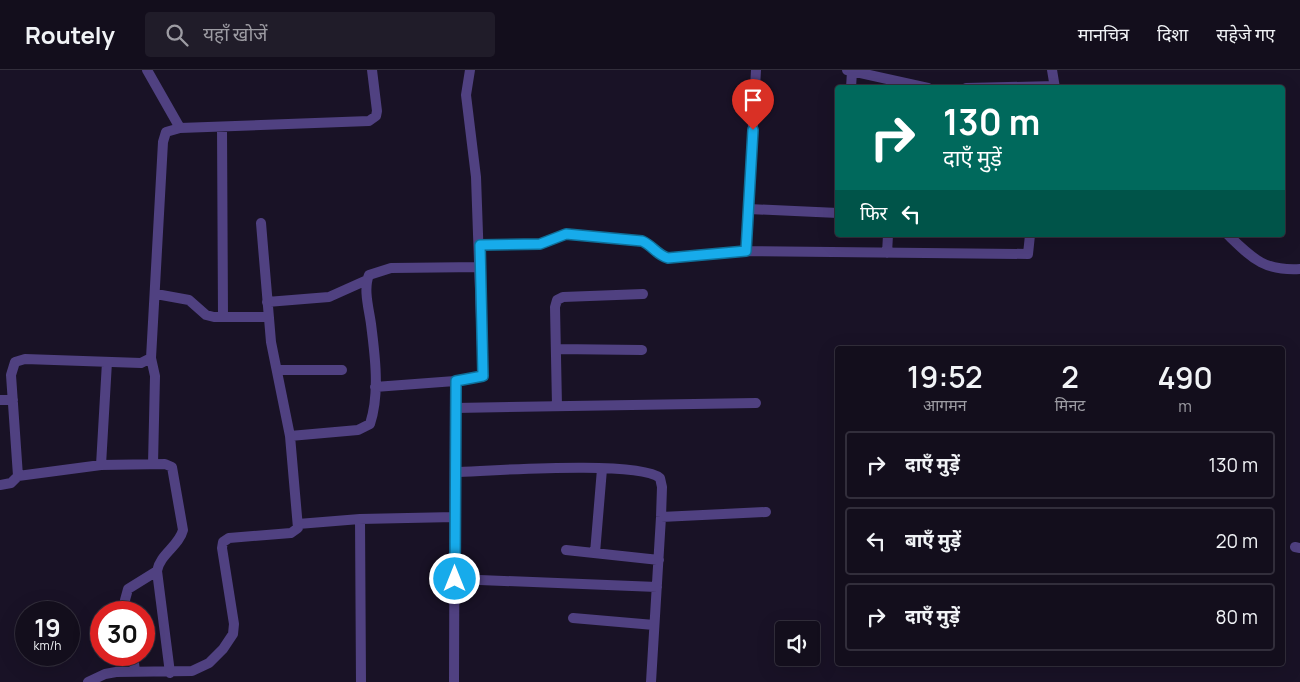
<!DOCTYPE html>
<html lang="hi">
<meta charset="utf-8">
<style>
body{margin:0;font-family:Manrope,"Noto Sans Devanagari",sans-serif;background:#201c29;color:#f1f3f6;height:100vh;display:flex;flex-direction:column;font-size:19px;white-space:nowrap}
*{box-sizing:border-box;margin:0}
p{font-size:16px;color:#9d9ca3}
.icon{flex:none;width:28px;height:28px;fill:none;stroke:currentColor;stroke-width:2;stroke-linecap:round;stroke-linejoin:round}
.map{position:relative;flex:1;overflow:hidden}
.drawer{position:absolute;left:835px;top:276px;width:450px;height:320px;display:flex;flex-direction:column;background:#130e1c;border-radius:5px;box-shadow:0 5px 20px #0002,0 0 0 1px #322e3b}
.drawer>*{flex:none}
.guide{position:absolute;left:835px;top:15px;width:450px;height:152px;border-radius:5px;box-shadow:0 5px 20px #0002,0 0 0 1px #322e3b;background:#00695c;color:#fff;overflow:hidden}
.controls{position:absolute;left:775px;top:551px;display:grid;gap:10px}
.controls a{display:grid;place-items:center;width:45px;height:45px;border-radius:5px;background:#130e1c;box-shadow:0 5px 20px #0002,0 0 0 1px #322e3b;font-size:25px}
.speed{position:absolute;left:15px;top:531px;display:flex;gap:10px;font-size:25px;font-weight:700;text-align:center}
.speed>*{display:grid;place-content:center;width:65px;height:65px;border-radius:50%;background:#130e1c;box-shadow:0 5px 20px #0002,0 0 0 1px #322e3b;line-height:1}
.speed small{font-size:12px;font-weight:400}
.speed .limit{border:8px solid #d22;background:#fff;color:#111}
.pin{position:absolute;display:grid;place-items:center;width:42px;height:42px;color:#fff;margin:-51px -21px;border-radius:50% 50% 50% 0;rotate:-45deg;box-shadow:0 0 5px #0007}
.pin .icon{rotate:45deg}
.me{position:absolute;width:55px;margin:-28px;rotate:0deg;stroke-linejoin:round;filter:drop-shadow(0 0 4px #0008)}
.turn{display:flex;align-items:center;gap:18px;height:105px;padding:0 25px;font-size:22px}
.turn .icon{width:65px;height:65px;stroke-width:2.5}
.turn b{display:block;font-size:35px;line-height:42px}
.then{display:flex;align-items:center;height:48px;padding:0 25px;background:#0003;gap:10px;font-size:19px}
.eta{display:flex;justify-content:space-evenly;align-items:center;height:85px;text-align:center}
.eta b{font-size:30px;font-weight:600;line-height:35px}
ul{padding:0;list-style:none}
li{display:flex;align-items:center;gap:15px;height:68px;margin:0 10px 8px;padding:0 15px;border:2px solid #322e3b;border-radius:5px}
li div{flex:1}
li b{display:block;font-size:19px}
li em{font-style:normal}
header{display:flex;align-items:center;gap:30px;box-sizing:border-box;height:70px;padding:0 25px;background:#130e1c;border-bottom:1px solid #322e3b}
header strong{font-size:24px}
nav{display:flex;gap:28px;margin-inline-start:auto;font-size:18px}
.search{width:350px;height:45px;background:#201c29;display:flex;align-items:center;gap:12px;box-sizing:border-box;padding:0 18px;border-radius:5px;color:#9d9ca3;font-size:19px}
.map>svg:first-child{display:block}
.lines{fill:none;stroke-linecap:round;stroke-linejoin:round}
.street{stroke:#504181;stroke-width:10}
.route-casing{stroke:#0f6f99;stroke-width:12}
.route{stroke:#17abeb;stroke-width:9}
</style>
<header>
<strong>Routely</strong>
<div class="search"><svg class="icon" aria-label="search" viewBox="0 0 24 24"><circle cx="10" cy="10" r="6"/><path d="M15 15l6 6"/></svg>यहाँ खोजें</div>
<nav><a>मानचित्र</a><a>दिशा</a><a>सहेजे गए</a></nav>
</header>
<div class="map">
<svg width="1300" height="612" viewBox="0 0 1300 612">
<rect width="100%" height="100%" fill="#191226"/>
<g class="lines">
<path class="street" d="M147 0 180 58
M756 0 746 181 1028 184 1030 165
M847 0 928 18
M1052 0 1055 18
M851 18 852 1
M966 18 1055 16
M222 57 223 247
M749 139 838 143
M1228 165C1253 189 1264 201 1300 199
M480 175 540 174 566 164 642 171C652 175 657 185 668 188L746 181
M887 183 888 165
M156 224 189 230 206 245 214 247H269
M267 232 329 227 367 210
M556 279 642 280
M151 288 155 306 153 394
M277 300H342
M375 317 455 311 483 306 476 107 466 25 470 0
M0 330H13
M557 336 555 237 557 230 563 227 643 224
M455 338 756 333
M290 366 358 360 370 354C380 324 375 285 371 254 369 239 363 219 369 205L391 198 481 197
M101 395 107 292
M455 402C490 401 638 390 660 408L662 417 661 447 651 612
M18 406 101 395 165 394 172 397 183 460C179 476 160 484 157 501L170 603
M0 415 11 413 18 406 11 305 15 292 25 289 141 293 151 288 163 72 166 62 180 58 369 51 376 46 377 41 372 0
M661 447 766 442
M360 449 361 612
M298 454 360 449 455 447
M1295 477 1300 478
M566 480 659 490
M595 483 602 399
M455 509 657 517
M127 542 125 530 128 519 157 501
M573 548 654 555
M133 585 135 601
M88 612 105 604 116 602 192 601 209 593 223 579 233 564 234 554 222 478 223 472 229 468 291 463 298 458 290 366 271 272 261 153
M454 612 455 311"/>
</g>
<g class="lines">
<g class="route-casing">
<path id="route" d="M455 509 456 311 483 306 480 175 540 174 566 164 642 171C652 175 657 185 668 188L746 181 753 60"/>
</g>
<use href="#route" class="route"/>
</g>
</svg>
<div class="controls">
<a><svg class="icon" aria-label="sound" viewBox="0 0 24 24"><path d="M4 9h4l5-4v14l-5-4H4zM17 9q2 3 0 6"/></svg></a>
</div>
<div class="speed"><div>19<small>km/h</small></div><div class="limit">30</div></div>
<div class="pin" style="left:753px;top:60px;background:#d93025"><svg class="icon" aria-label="arrive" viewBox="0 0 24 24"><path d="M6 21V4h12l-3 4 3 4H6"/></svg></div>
<svg class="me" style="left:455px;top:509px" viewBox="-20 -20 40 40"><circle r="17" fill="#17abeb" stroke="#fff" stroke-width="3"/><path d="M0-11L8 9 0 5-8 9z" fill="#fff"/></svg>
<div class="guide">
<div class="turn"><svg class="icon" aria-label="right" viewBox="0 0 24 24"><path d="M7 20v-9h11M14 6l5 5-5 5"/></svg><div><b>130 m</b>दाएँ मुड़ें</div></div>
<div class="then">फिर<svg class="icon" aria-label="left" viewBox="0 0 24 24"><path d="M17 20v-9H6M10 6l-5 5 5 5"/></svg></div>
</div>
<section class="drawer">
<div class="eta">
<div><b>19:52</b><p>आगमन</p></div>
<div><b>2</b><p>मिनट</p></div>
<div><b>490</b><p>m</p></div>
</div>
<ul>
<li><svg class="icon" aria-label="right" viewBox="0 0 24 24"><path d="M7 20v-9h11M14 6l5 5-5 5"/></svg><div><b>दाएँ मुड़ें</b></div><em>130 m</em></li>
<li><svg class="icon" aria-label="left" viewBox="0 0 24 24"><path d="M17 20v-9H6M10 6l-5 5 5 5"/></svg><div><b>बाएँ मुड़ें</b></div><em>20 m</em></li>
<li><svg class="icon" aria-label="right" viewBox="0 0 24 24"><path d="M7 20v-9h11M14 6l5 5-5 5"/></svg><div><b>दाएँ मुड़ें</b></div><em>80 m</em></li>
</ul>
</section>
</div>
